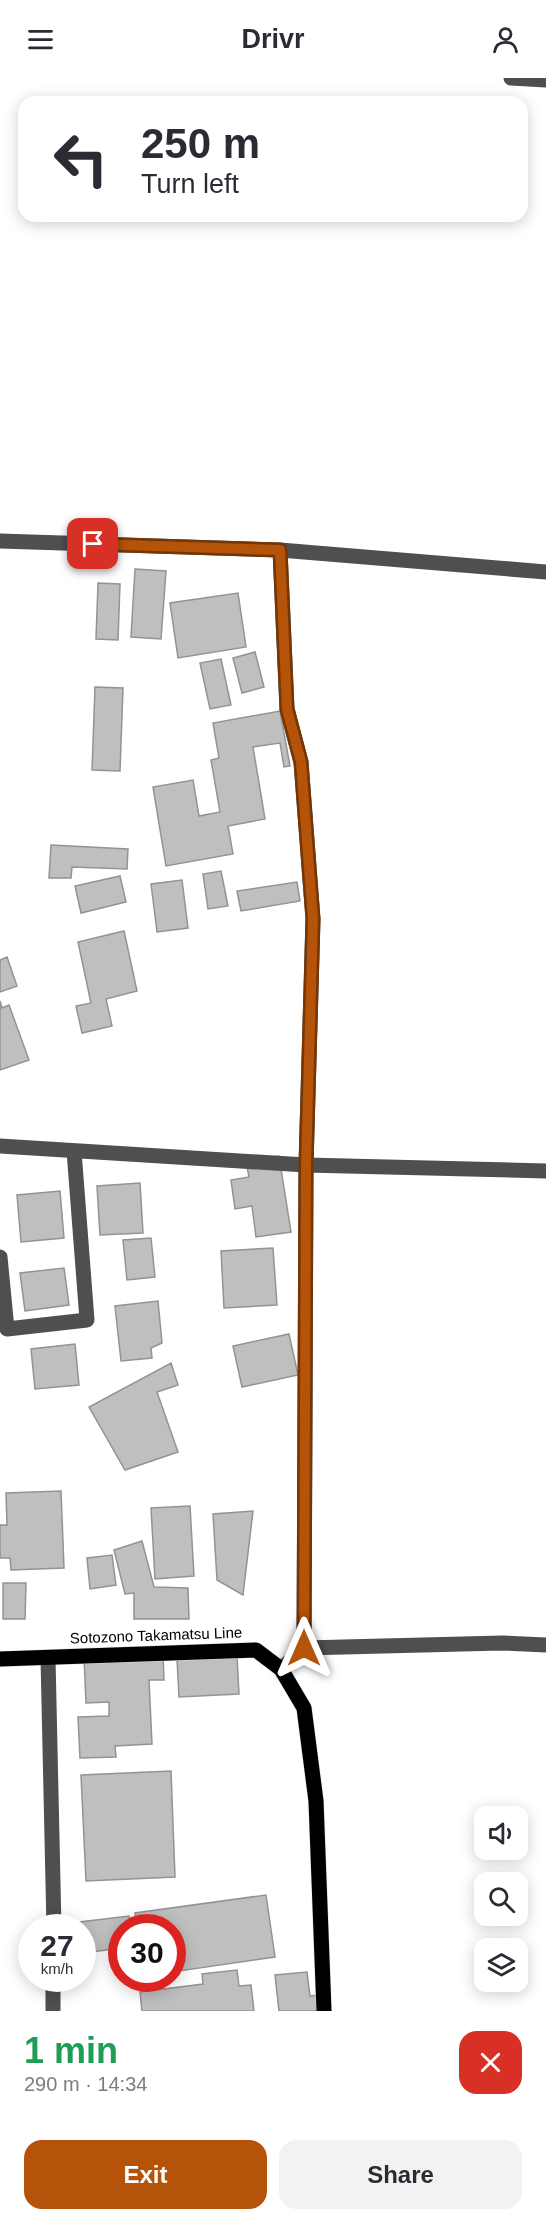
<!DOCTYPE html>
<meta charset="utf-8">
<style>
body{margin:0;font-family:Helvetica,sans-serif;background:#f2f2f3;color:#2b2b33;height:100vh;display:flex;flex-direction:column;font-size:22px;white-space:nowrap}
*{box-sizing:border-box;margin:0}
p{font-size:20px;color:#7c7c81}
.icon{flex:none;width:33px;height:33px;fill:none;stroke:currentColor;stroke-width:2;stroke-linecap:round;stroke-linejoin:round}
.map{position:relative;height:1933px;overflow:hidden}
.details{display:flex;flex-direction:column;background:#fff;flex:1}
.details>*{flex:none}
.hud{position:absolute;left:18px;top:18px;width:510px;height:126px;border-radius:18px;box-shadow:0 3px 15px #0003;background:#fff;color:#2b2b33;overflow:hidden}
.fabs{position:absolute;left:474px;top:1728px;display:grid;gap:12px}
.fabs a{display:grid;place-items:center;width:54px;height:54px;border-radius:12px;background:#fff;box-shadow:0 3px 15px #0003;font-size:30px}
.speed{position:absolute;left:18px;top:1836px;display:flex;gap:12px;font-size:30px;font-weight:700;text-align:center}
.speed>*{display:grid;place-content:center;width:78px;height:78px;border-radius:50%;background:#fff;box-shadow:0 3px 15px #0003;line-height:1}
.speed small{font-size:15px;font-weight:400}
.speed .limit{border:9px solid #d22;background:#fff;color:#111}
.pin{position:absolute;display:grid;place-items:center;width:51px;height:51px;color:#fff;margin:-26px;border-radius:12px;box-shadow:0 3px 9px #0006}
.me{position:absolute;width:66px;margin:-33px;rotate:0deg;stroke-linejoin:round;filter:drop-shadow(0 0 4px #0008)}
.turn{display:flex;align-items:center;gap:21px;height:126px;padding:0 24px;font-size:27px}
.turn .icon{width:78px;height:78px;stroke-width:2.5}
.turn b{display:block;font-size:42px;line-height:51px}
.round{display:grid;place-items:center;flex:none;width:63px;height:63px;border-radius:18px;background:#f2f2f3}
.head{display:flex;align-items:center;justify-content:space-between;height:102px;padding:0 24px}
h1{font-size:36px;font-weight:600;line-height:45px;color:#1e9e55}
.cta{display:flex;gap:12px;margin-top:auto;padding:12px 24px}
.cta a{flex:1;height:69px;border-radius:18px;background:#b45309;color:#fff;font-size:24px;font-weight:600;line-height:69px;text-align:center}
.cta a+a{background:#f2f2f3;color:#2b2b33}
header{display:flex;justify-content:space-between;align-items:center;height:78px;padding:0 24px;background:#fff;font-size:27px;font-weight:600}
.map>svg:first-child{display:block}
.building{fill:#bfbfbf;stroke:#939393;stroke-width:1.5}
.lines{fill:none;stroke-linecap:round;stroke-linejoin:round}
.major-casing{stroke:#dbdbdb;stroke-width:16}
.minor{stroke:#4f4f4f;stroke-width:15}
.major{stroke:#000;stroke-width:15}
.route-casing{stroke:#753606;stroke-width:15}
.route{stroke:#b45309;stroke-width:10}
.labels{text-anchor:middle;dominant-baseline:central;stroke-width:4.5;stroke-linejoin:round;paint-order:stroke}
.street-label{font-size:15px;fill:#000;stroke:#fff}
</style>
<header><svg class="icon" aria-label="menu" viewBox="0 0 24 24"><path d="M4 6h16M4 12h16M4 18h16"/></svg>Drivr<svg class="icon" aria-label="person" viewBox="0 0 24 24"><circle cx="12" cy="8" r="4"/><path d="M4 21q1-7 8-7t8 7"/></svg></header>
<div class="map">
<svg width="546" height="1933" viewBox="0 0 546 1933">
<rect width="100%" height="100%" fill="#fff"/>
<path class="building" d="M135 491 166 493 161 561 131 559Z
M98 505 120 506 118 562 96 561Z
M238 515 246 569 178 580 170 525Z
M255 574 264 609 242 615 233 580Z
M221 581 231 627 210 631 200 585Z
M95 609 123 610 120 693 92 692Z
M280 633 290 688 284 689 280 665 253 669 265 741 228 748 233 776 166 788 153 709 193 702 199 738 220 734 211 682 219 680 213 645Z
M51 767 128 771 127 791 72 789 71 800H49Z
M221 793 228 828 208 831 203 796Z
M120 798 126 824 81 835 75 808Z
M182 802 188 850 157 854 151 806Z
M297 804 300 823 241 833 237 813Z
M124 853 137 913 106 921 112 948 82 955 76 928 91 925 78 864Z
M7 879 17 908 0 914V882Z
M0 923 2 930 9 927 29 982 0 992Z
M279 1078 291 1154 256 1159 252 1128 235 1131 231 1102 249 1099 246 1083Z
M140 1105 143 1155 100 1157 97 1108Z
M60 1113 64 1160 21 1164 17 1117Z
M151 1160 155 1199 127 1202 123 1162Z
M273 1170 277 1227 224 1230 221 1173Z
M64 1190 69 1227 25 1233 20 1195Z
M158 1223 162 1265 151 1270 152 1280 121 1283 115 1228Z
M289 1256 298 1297 242 1309 233 1268Z
M75 1266 79 1307 35 1311 31 1271Z
M171 1285 178 1307 157 1314 178 1374 125 1392 89 1329Z
M61 1413 64 1490 11 1492 10 1480H0V1447H7L6 1415Z
M190 1428 194 1498 155 1501 151 1430Z
M253 1433 243 1517 217 1502 213 1436Z
M142 1463 154 1509 188 1510 189 1541H134V1515L125 1516 114 1472Z
M112 1477 116 1507 90 1511 87 1480Z
M3 1505H26L25 1541H3Z
M163 1576 164 1602H149L152 1666 115 1668 116 1679 80 1680 78 1639 109 1638V1624L86 1625 84 1579Z
M237 1578 239 1616 179 1619 177 1581Z
M171 1693 175 1799 86 1803 81 1697Z
M266 1817 275 1879 172 1894V1850H137L135 1835Z
M129 1838 130 1850H122V1870L84 1875 82 1850 80 1844Z
M237 1892 239 1908 251 1907 254 1933H142L140 1914 203 1906 202 1896Z
M307 1894 310 1918 319 1917 321 1933H279L275 1897Z"/>
<g class="lines">
<g class="major-casing">
<path id="major" d="M0 1581 256 1572 281 1591 304 1630 316 1723 324 1933"/>
</g>
<path class="minor" d="M511 0 546 2
M0 463 280 472 546 494
M280 472 287 631 301 684 313 841 306 1087 304 1570
M0 1068 306 1087 546 1093
M0 1179 7 1251 87 1242 74 1073
M48 1580 54 1850
M281 1591 304 1570 502 1565 546 1567
M53 1933V1900"/>
<use href="#major" class="major"/>
</g>
<g class="lines">
<g class="route-casing">
<path id="route" d="M93 466 280 472 287 631 301 684 313 841 306 1087 304 1570"/>
</g>
<use href="#route" class="route"/>
</g>
<g class="labels">
<g class="street-label">
<text transform="translate(156 1557) rotate(-2)">Sotozono Takamatsu Line</text>
</g>
</g>
</svg>
<div class="fabs">
<a><svg class="icon" aria-label="sound" viewBox="0 0 24 24"><path d="M4 9h4l5-4v14l-5-4H4zM17 9q2 3 0 6"/></svg></a>
<a><svg class="icon" aria-label="search" viewBox="0 0 24 24"><circle cx="10" cy="10" r="6"/><path d="M15 15l6 6"/></svg></a>
<a><svg class="icon" aria-label="layers" viewBox="0 0 24 24"><path d="M12 4l9 5-9 5-9-5zM3 14l9 5 9-5"/></svg></a>
</div>
<div class="speed"><div>27<small>km/h</small></div><div class="limit">30</div></div>
<div class="pin" style="left:93px;top:466px;background:#d93025"><svg class="icon" aria-label="arrive" viewBox="0 0 24 24"><path d="M6 21V4h12l-3 4 3 4H6"/></svg></div>
<svg class="me" style="left:304px;top:1570px" viewBox="-20 -20 40 40"><path d="M0-17L14 15 0 8-14 15z" fill="#b45309" stroke="#fff" stroke-width="4"/></svg>
<div class="hud">
<div class="turn"><svg class="icon" aria-label="left" viewBox="0 0 24 24"><path d="M17 20v-9H6M10 6l-5 5 5 5"/></svg><div><b>250 m</b>Turn left</div></div>
</div>
</div>
<section class="details">
<div class="head"><div><h1>1 min</h1><p>290 m · 14:34</p></div><a class="round" style="background:#d93025;color:#fff"><svg class="icon" aria-label="close" viewBox="0 0 24 24"><path d="M6 6l12 12M18 6L6 18"/></svg></a></div>
<div class="cta"><a>Exit</a><a>Share</a></div>
</section>
